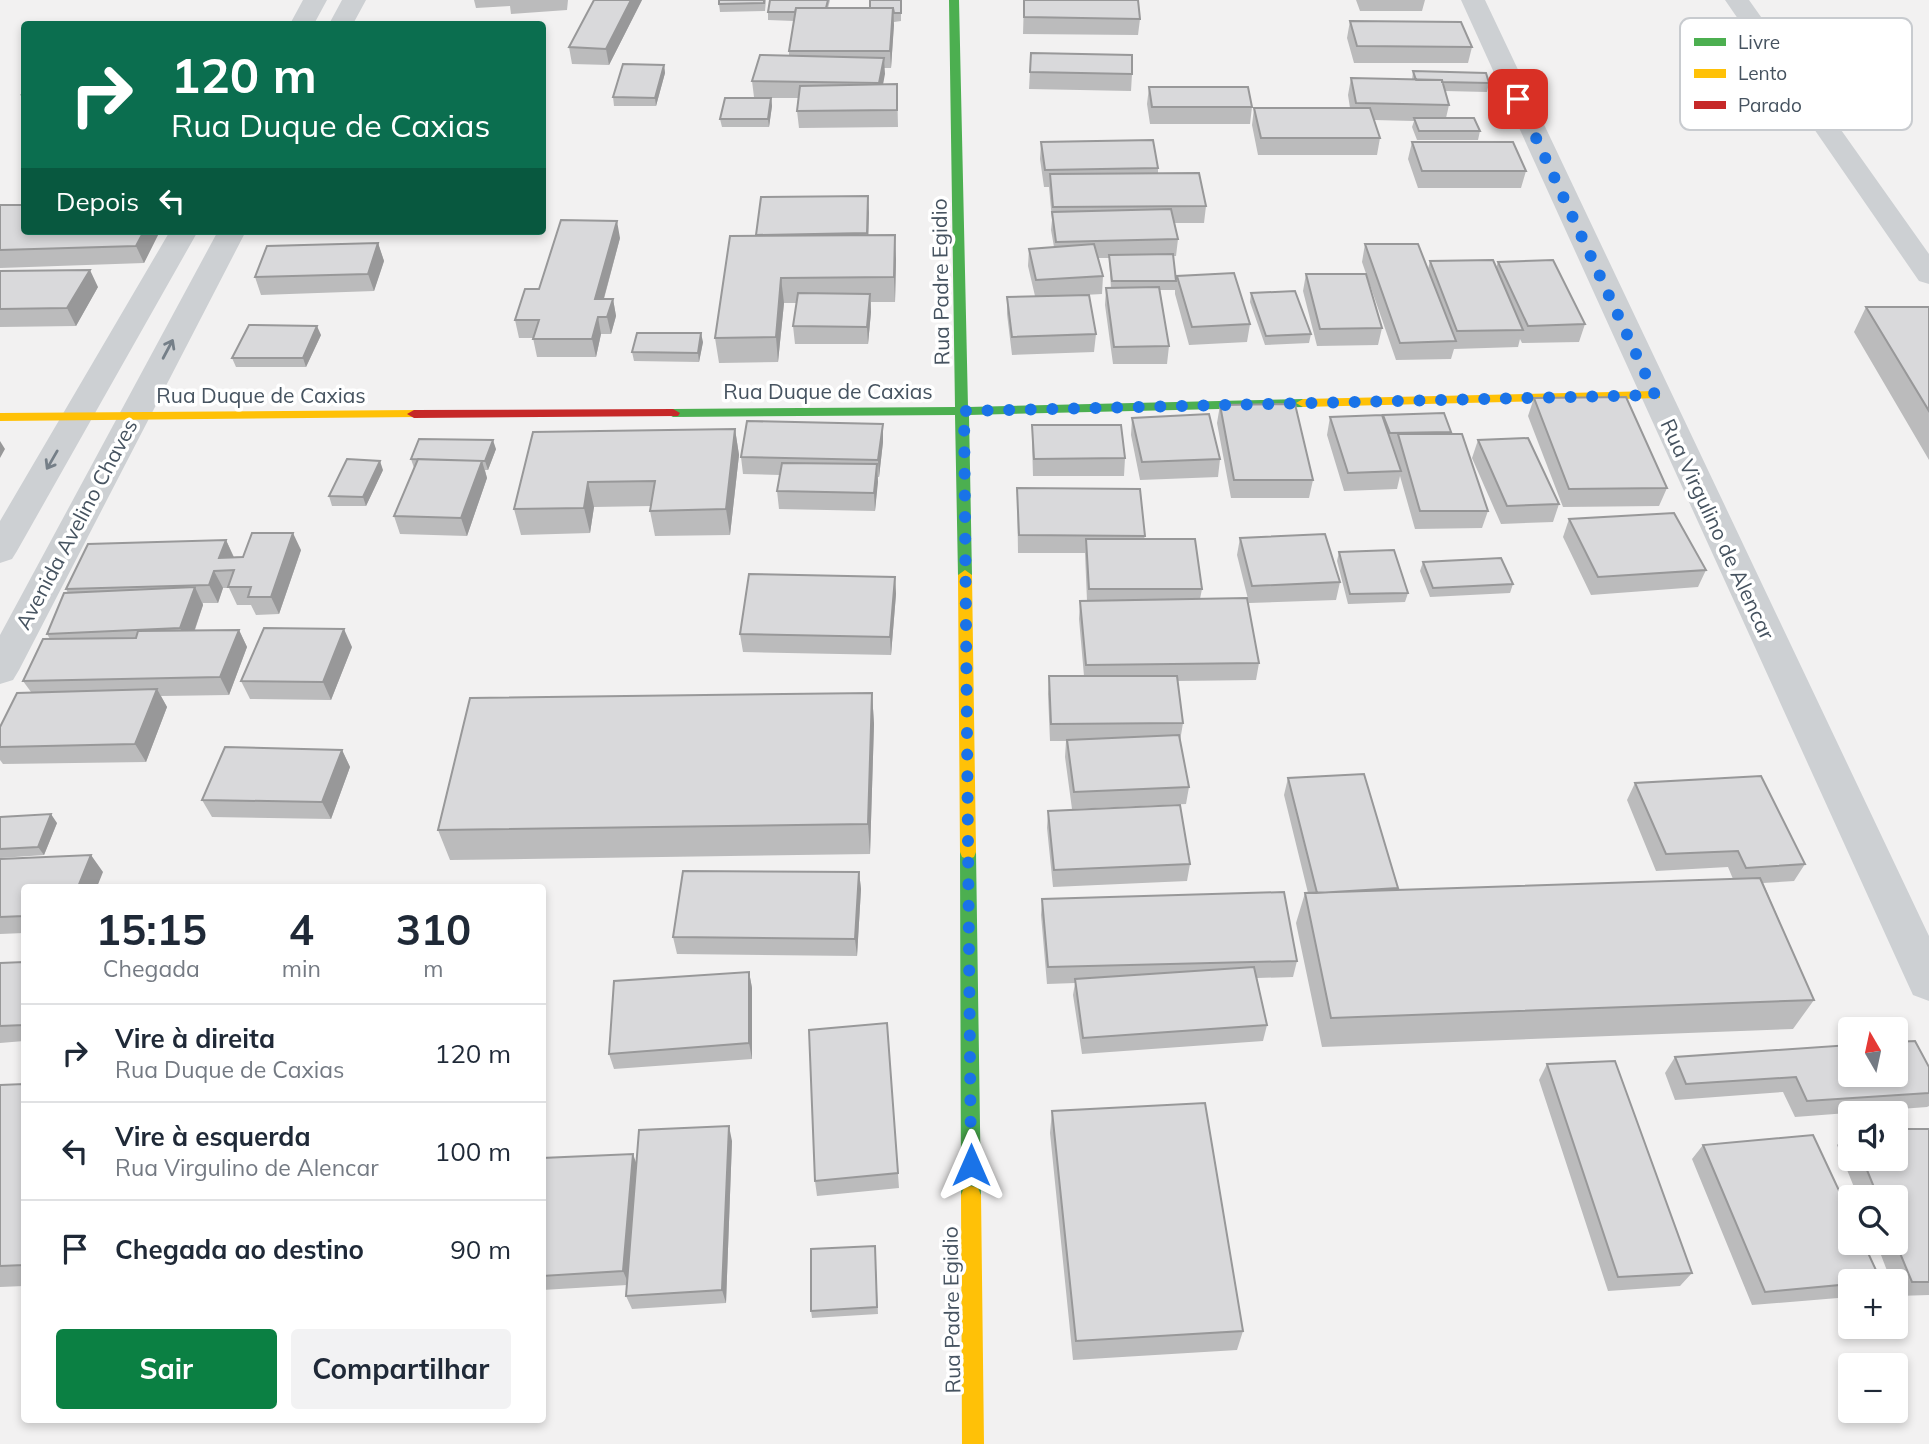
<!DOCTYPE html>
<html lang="pt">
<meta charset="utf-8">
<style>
body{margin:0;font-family:Mulish,sans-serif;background:#f2f2f3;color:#1f2937;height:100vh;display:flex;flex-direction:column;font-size:26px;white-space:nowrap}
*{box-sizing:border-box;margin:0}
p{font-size:23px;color:#747a83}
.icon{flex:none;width:38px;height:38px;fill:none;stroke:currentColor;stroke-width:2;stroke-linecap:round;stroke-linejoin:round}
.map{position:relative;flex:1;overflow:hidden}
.details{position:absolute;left:21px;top:884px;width:525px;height:539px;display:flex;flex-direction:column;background:#fff;border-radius:7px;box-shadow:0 4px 10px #0003}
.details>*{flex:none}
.banner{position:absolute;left:21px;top:21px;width:525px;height:214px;border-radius:7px;box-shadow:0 4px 10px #0003;background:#0b6e4f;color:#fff;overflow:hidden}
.needle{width:46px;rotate:351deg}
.tools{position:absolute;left:1838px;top:1017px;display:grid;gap:14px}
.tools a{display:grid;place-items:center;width:70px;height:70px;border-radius:7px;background:#fff;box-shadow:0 4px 10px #0003;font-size:35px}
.pin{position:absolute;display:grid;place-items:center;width:60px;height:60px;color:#fff;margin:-30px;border-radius:14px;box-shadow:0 4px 10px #0006}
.me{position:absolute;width:77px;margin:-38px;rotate:0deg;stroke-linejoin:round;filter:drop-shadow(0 0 5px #0008)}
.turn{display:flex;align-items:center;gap:24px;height:147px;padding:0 35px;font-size:32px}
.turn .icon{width:91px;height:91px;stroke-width:2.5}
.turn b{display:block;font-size:49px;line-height:60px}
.then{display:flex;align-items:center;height:66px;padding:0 35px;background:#0003;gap:14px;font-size:26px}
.eta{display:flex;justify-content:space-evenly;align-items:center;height:119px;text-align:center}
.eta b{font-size:42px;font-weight:700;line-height:49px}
.cta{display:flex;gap:14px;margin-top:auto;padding:14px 35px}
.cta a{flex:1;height:80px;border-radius:7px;background:#0b8043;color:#fff;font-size:28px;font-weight:700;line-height:80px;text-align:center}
.cta a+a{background:#f2f2f3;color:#1f2937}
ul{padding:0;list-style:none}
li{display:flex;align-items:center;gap:21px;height:98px;padding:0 35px;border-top:2px solid #e0e1e3}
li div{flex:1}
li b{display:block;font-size:26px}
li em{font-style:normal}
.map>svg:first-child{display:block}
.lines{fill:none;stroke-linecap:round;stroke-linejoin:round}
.street{fill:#cdd0d3;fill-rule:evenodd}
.fast{fill:#4caf50;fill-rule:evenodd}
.slow{fill:#ffc107;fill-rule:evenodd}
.jam{fill:#c62828;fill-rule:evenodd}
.wall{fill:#bbbbbc}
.shaded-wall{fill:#989899}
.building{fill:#d9d9db;stroke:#989899;stroke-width:2}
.oneway{stroke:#757f88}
.route{stroke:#1a73e8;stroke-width:12;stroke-dasharray:0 21.6}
.labels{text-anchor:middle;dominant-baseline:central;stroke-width:7;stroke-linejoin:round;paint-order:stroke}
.street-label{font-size:21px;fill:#465360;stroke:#fff}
.key{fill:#fff;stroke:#c8cbcf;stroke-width:2}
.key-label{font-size:19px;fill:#465360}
</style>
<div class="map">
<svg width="1929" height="1444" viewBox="0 0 1929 1444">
<rect width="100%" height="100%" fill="#f2f1f1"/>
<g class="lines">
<path class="street" d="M303 0H327L314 24H290Z
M342 0H366L353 24H329Z
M1461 0H1485L1929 936V1001L1913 995 1907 982Z
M1725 0H1749L1929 254V284L1919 281Z
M170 231H198L17 551 12 559 0 563V521Z
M218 231H246L19 670 13 680 0 684V635Z"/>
<path class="fast" d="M949 0H959L968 407 1303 399 1310 403 1303 407 969 415 972 575 965 580 958 575 955 415 673 417 666 413 673 409 955 407Z
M968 845 974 847 976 852 981 1195 978 1202 971 1204 964 1202 961 1195 960 852 962 847Z"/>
<path class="slow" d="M1655 391 1660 392V398L1303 407 1296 403 1303 399Z
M414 410 421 414 419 417 0 421V413Z
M965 570 972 575 976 852 974 857 968 859 962 857 960 852 958 575Z
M971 1186 978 1188 981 1195 984 1444H962L961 1195 964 1188Z"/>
<path class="jam" d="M673 409 680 413 678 416 414 418 407 414 414 410Z"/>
</g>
<path class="wall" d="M474 0H568L567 10 511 14 510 6 476 8Z
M594 0H642L609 65 572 64 569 47Z
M766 0 765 11 720 12 719 4Z
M770 0H830L828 8H870L901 0V21L894 22 891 68H884L883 85 897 84 898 127 799 128 797 111 798 98H771L772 106 769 127H722L720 119 754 97 752 81 789 56V51L794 21 768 20V12Z
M1024 0 1140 19 1138 35 1023 34Z
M1356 0H1425L1422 11H1360Z
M1350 21 1472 47 1468 63H1354L1347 38Z
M1031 53 1132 74 1131 91 1029 89Z
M664 65 665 73 656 106H614L613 97Z
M1413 71 1489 83 1487 92 1445 91 1449 105 1446 118 1480 131 1478 140H1417L1412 127 1414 121 1374 120 1380 138 1377 155H1258L1252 125 1254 108H1350L1348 95 1351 78 1412 80Z
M1149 87 1252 107 1250 124H1150L1147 104Z
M20 94H24V103Z
M1041 142 1158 168V173L1206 206 1204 223H1174L1178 239 1176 256H1173L1176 278 1250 324 1247 342 1189 345 1175 294V290H1160L1169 346 1167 364H1113L1105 305 1106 288H1111L1109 258H1098L1103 276 1102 294 1084 295 1096 334 1094 352 1012 355 1007 314V297L1035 296 1028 266 1029 249 1054 247 1051 230 1052 220 1049 187H1044L1040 159Z
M1412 142 1526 171 1521 188H1418L1408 159Z
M868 196V235L896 259 895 302H871V312L868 344H795L793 326 797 303H784L778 362 719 363 715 338 757 236 761 197Z
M0 205 24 231H160L144 263 0 268Z
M301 231H375L374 233 302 234Z
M620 238 604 299H613L616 316 611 334H601L596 357H537L533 338H519L515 320 539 289Z
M378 243 384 261 374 291 261 295 255 277Z
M1365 244 1428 269 1430 261 1496 268 1498 262 1585 324 1579 342 1522 343 1520 339 1518 347 1454 349 1451 359 1396 360 1362 262Z
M0 271 98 287 76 326 0 327Z
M1306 274 1382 328 1378 345 1317 346 1303 291Z
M1251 293 1311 334 1309 343 1265 345 1250 302Z
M1866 307H1929V460L1854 332Z
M321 335 306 367H236L232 358Z
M703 342 699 362 634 361 632 352Z
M1534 398 1667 488 1659 506 1563 507 1528 416Z
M1220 405 1313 480 1309 498H1231L1217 423Z
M1383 415 1451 432V434L1488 511 1482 528 1415 529 1400 476 1397 489 1344 491 1327 435 1330 417H1383Z
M1132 418 1220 459 1218 477 1140 480 1131 435Z
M1032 425 1125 458 1124 476H1033L1032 443Z
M735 429 739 455 730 535 655 536 650 511 651 506 594 507 590 533 521 535 514 509Z
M1478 440 1559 504 1553 522 1501 524 1472 458Z
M883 442 879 477H878L875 511 779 509 777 491 780 475 743 474 741 457Z
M496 449 488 470H485L487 478 467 536 400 534 394 516 414 468 411 459Z
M383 470 366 506H332L329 496Z
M1017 488 1145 536 1144 539 1202 589 1200 599 1259 663 1256 680 1177 681 1183 723 1180 741 1189 787 1186 804 1072 809 1065 757 1066 741H1050L1048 694 1049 676H1084L1079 619 1080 601H1087L1085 553H1018Z
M1569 519 1706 570 1698 587 1591 595 1563 537Z
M1240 538 1340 582 1336 600 1249 603 1237 555Z
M226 540 234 557 301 550 279 614 256 615 251 605H237L229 588H223L218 603H203V605L195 630H239L247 647 229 695 161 696 167 707 146 762 3 764 0 760V727L31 692 23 681 50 639 47 634 68 593 66 589Z
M1339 552 1408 593 1405 602 1348 604 1337 561Z
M1423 562 1513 584 1510 593 1430 597 1420 571Z
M895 577 896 594 891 655 743 652 740 634Z
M352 647 331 700 250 699 241 681Z
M872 693 874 724 870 854 450 860 438 830Z
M342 750 350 767 331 819 212 817 202 800Z
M1288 778 1398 888 1397 890 1733 879 1728 867 1656 871 1627 800 1635 783 1805 864 1794 881 1763 883 1814 1000 1793 1029 1322 1047 1296 923 1305 893H1308L1284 795Z
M1048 811 1190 864 1187 881 1053 887 1047 828Z
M0 817 57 823 44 855 0 858Z
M0 859 103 872 24 887V933L0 934Z
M859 872 861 889 857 956 677 954 673 937Z
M1042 899 1297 961 1293 977 1257 978 1267 1025 1263 1041 1082 1054 1073 995 1075 983 1047 984 1041 915Z
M24 962V1041L0 1043V963Z
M749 972 752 988V1059L614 1069 609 1054Z
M887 1023 899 1188 817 1196 815 1181Z
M1675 1057 1929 1067V1106L1927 1107 1795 1117 1783 1092 1675 1100 1665 1073Z
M1547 1064 1692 1273 1680 1286 1608 1291 1539 1080Z
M24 1084V1286L0 1287V1085Z
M1052 1111 1243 1331 1237 1350 1073 1360 1050 1133Z
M1929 1129V1295L1897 1296 1895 1292V1281H1891L1876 1242H1895V1197H1858L1837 1145 1850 1131V1158H1895Z
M732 1141 726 1303 632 1309 626 1296 627 1285 542 1290V1158L636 1165Z
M1703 1145 1850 1281V1297L1752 1305 1692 1159Z
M875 1246 878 1314 812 1318 811 1311Z"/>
<path class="shaded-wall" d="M631 0H642L609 65 606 49Z
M893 8 894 25 891 68 890 51Z
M884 58 885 74 880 100 879 83Z
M664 65 665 73 656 106 655 98Z
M771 98 772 106 769 127 768 119Z
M868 196 869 213 868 251 867 233Z
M617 221 620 238 599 316 595 299Z
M144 231H160L144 263 136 246Z
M895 235 896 259 895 302 894 277Z
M378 243 384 261 374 291 368 274Z
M90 270 98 287 76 326 67 308Z
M781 278 784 303 778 362 776 337Z
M870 294 871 312 868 344 867 327Z
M613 299 616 316 611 334 607 317Z
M598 317 601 334 596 357 592 339Z
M317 326 321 335 306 367 303 358Z
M701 333 703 342 699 362 698 353Z
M883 424V442L879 477 878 460Z
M735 429 739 455 730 535 726 509Z
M493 440 496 449 488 470 485 461Z
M0 441 5 449 0 458Z
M380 461 383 470 366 506 363 497Z
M482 461 487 478 467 536 461 518Z
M877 464 878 482 875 511 874 493Z
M588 482 594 507 590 533 584 508Z
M293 533 301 550 279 614 271 597Z
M226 540 234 558H219Z
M214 571 223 588 218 603 209 585Z
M895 577 896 594 891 655 890 637Z
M195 587 203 605 189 646 180 628Z
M344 629 352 647 331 700 323 682Z
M239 630 247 647 229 695 220 677Z
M157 689 167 707 146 762 135 744Z
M872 693 874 724 870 854 868 824Z
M342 750 350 767 331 819 322 802Z
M51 814 57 823 44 855 38 847Z
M91 855 103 872 97 887H78Z
M859 872 861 889 857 956 855 939Z
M749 972 752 988V1059L749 1043Z
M729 1126 732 1141 726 1303 722 1290Z
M633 1154 638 1168 629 1285 623 1271Z"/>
<path class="building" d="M594 0H631L606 49 569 47Z
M719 0H764V3L719 4Z
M770 0H828L826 8H796L795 12H768Z
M870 0H901V13H894L893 8H870Z
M1024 0H1138L1140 19 1024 17Z
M796 8H893L890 51H789Z
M1350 21 1461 22 1472 47 1357 46Z
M1031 53 1132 55V74L1030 72Z
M760 55 884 58 879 83 752 81Z
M623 64 664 65 655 98 613 97Z
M1413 71 1486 73 1489 83 1442 82V80H1416Z
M1351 78 1442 80 1449 105 1356 103Z
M897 84V110L797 111 800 86Z
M1149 87H1248L1252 107H1152Z
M725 98H771L768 119H720Z
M1254 108H1370L1380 138H1261Z
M1414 118H1474L1480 131H1419Z
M1153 140 1158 168 1045 170 1041 142Z
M1412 142H1513L1526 171H1422Z
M1199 173 1206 206 1053 207 1050 174Z
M868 196 867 233 756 235 761 197Z
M0 205H24V231H144L136 246 0 250Z
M1171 209 1178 239 1056 242 1052 212Z
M561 220 617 221 595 299H613L607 317H598L592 339H533L539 320H515L525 289H539Z
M895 235 894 277 781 278 776 337 715 338 730 236Z
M378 243 368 274 255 277 267 246Z
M1094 244 1103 276 1036 280 1029 249Z
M1365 244H1418L1456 341 1400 343Z
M1173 254 1176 281H1112L1109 255Z
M1493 260 1523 330 1457 331 1430 261Z
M1553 260 1585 324 1528 326 1498 262Z
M90 270 67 308 0 309V271Z
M1234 273 1250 324 1192 327 1177 276Z
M1306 274H1366L1382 328 1320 329Z
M1159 287 1169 346 1114 347 1106 288Z
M1295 291 1311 334 1266 336 1251 293Z
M798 293 870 294 867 327 793 326Z
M1089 295 1096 334 1012 337 1007 297Z
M1866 307H1929V411Z
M249 325 317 326 303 358H232Z
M637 333H701L698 353 632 352Z
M1626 397 1667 488 1569 489 1534 398Z
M1295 404 1313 480H1234L1220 405Z
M1444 413 1451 432 1390 433 1383 415Z
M1209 414 1220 459 1142 462 1132 418Z
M1382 415 1401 471 1348 473 1330 417Z
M747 421 883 424 878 460 741 457Z
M1032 425H1121L1125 458 1034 459Z
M735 429 726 509 650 511 655 481 588 482 584 508 514 509 533 432Z
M1398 434H1462L1488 511H1420Z
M1528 438 1559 504 1507 506 1478 440Z
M419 439 493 440 485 461 411 459Z
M347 459 380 461 363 497 329 496Z
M418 459 482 461 461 518 394 516Z
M782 463 877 464 874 493 777 491Z
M1017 488 1140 489 1145 536 1019 535Z
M1674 513 1706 570 1598 577 1569 519Z
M252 533H293L271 597H248L251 587H228L234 570 214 571 209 585 66 589 88 544 226 540 219 558 243 557Z
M1325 534 1340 582 1252 586 1240 538Z
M1086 539H1195L1202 589H1089Z
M1394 550 1408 593 1350 594 1339 552Z
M1501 558 1513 584 1433 588 1423 562Z
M749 574 895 577 890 637 740 634Z
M195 587 180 628 47 634 64 593Z
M1247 598 1259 663 1086 665 1080 601Z
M264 628 344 629 323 682 241 681Z
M239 630 220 677 23 681 43 639 136 638 138 631Z
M1049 676H1177L1183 723 1051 724Z
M157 689 135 744 0 747V727L17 693Z
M872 693 868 824 438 830 470 698Z
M1179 735 1189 787 1074 792 1067 740Z
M225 747 342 750 322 802 202 800Z
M1364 774 1398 888 1317 893 1288 778Z
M1761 776 1805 864 1746 868 1738 851 1666 854 1635 783Z
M1180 805 1190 864 1054 870 1048 811Z
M51 814 38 847 0 849V817Z
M91 855 78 887H24V916L0 917V859Z
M683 871 859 872 855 939 673 937Z
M1760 878 1814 1000 1331 1018 1305 893Z
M1284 892 1297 961 1048 967 1042 899Z
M24 962V1025L0 1026V963Z
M1254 967 1267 1025 1083 1038 1075 979Z
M749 972V1043L609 1054 614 981Z
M887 1023 898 1173 815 1181 809 1030Z
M1915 1041 1929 1067V1093L1807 1101 1796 1077 1686 1084 1675 1057 1850 1045V1074H1895V1042Z
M1615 1061 1692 1273 1618 1277 1547 1064Z
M24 1084V1265L0 1266V1085Z
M1205 1103 1243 1331 1076 1341 1052 1111Z
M729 1126 722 1290 626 1296 639 1130Z
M1895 1129H1929V1282H1912L1895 1241V1197H1878L1862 1158H1895Z
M1813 1135 1850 1214V1242H1863L1881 1281H1850V1284L1765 1292 1703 1145Z
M633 1154 623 1271 542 1276V1158Z
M875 1246 877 1307 811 1311V1249Z"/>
<defs><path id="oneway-shaft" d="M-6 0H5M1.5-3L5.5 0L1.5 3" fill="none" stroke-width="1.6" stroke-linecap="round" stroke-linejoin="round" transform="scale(1.75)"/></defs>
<g class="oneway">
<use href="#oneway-shaft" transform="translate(168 349) rotate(-62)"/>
<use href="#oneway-shaft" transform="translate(52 460) rotate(120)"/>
</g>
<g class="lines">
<path class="route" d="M971 1165 964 411 1655 395 1518 99"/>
</g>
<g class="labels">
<g class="street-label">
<text transform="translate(940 282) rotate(-91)">Rua Padre Egidio</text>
<text x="828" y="391">Rua Duque de Caxias</text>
<text x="261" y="395">Rua Duque de Caxias</text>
<text transform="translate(76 524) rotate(-62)">Avenida Avelino Chaves</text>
<text transform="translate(1718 529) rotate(65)">Rua Virgulino de Alencar</text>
<text transform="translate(951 1310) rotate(-91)">Rua Padre Egidio</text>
</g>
</g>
<rect x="1680" y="18" width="232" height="112" rx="10" class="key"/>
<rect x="1694" y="38" width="32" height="8" fill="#4caf50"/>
<rect x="1694" y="69" width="32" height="9" fill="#ffc107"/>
<rect x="1694" y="101" width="32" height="8" fill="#c62828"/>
<g class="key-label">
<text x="1738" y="49">Livre</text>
<text x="1738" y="80">Lento</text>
<text x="1738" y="112">Parado</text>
</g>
</svg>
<div class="tools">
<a><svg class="needle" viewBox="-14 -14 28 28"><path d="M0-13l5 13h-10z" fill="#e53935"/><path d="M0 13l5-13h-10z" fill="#747a83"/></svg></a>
<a><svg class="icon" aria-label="sound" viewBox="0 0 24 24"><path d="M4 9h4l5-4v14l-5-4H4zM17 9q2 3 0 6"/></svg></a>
<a><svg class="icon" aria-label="search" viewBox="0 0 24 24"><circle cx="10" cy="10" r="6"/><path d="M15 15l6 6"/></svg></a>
<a>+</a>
<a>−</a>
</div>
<div class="pin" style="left:1518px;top:99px;background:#d93025"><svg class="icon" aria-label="arrive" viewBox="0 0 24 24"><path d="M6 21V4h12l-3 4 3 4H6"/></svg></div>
<svg class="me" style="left:971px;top:1165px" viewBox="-20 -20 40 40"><path d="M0-17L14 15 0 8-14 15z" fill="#1a73e8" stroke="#fff" stroke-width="4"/></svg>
<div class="banner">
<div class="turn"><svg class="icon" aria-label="right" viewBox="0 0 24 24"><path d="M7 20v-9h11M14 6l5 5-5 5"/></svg><div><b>120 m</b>Rua Duque de Caxias</div></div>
<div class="then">Depois<svg class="icon" aria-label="left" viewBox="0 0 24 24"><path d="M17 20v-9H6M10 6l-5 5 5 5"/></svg></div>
</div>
<section class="details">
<div class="eta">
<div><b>15:15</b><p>Chegada</p></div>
<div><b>4</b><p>min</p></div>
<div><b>310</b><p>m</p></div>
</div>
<ul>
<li><svg class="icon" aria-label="right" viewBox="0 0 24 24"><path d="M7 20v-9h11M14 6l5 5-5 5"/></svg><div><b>Vire à direita</b><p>Rua Duque de Caxias</p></div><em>120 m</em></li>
<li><svg class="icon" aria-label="left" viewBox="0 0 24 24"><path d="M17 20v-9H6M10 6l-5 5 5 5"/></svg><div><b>Vire à esquerda</b><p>Rua Virgulino de Alencar</p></div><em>100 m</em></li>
<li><svg class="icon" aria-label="arrive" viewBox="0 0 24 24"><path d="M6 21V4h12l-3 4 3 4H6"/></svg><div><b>Chegada ao destino</b></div><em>90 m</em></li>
</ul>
<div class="cta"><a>Sair</a><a>Compartilhar</a></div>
</section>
</div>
